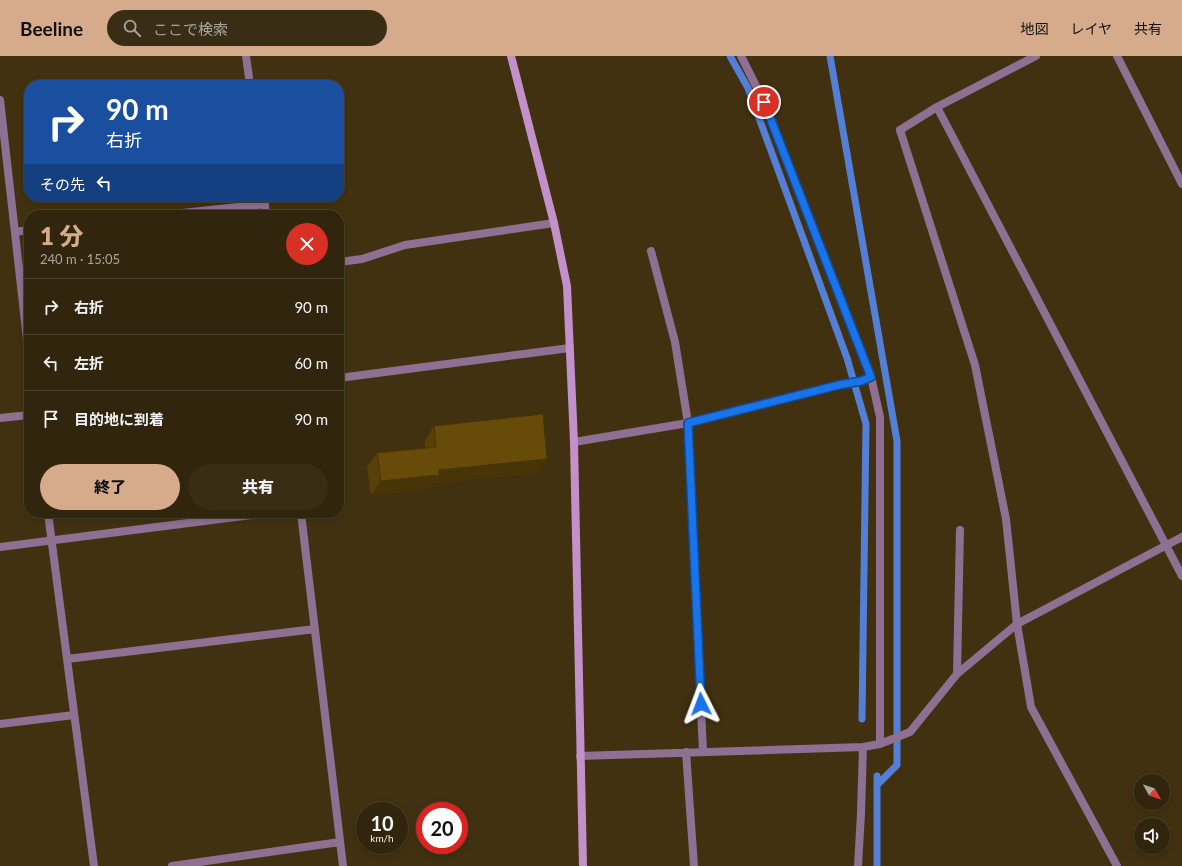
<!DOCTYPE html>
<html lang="ja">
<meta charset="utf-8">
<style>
body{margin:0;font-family:Lato,"Noto Sans JP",sans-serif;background:#392d16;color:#f1f3f6;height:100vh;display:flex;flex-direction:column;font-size:15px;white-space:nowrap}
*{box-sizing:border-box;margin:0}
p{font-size:13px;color:#a8a59d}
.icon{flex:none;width:22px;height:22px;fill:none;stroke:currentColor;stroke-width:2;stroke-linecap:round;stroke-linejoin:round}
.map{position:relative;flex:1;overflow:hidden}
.details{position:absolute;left:24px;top:154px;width:320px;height:308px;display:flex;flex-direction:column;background:#31250d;border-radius:16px;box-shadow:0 2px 6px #0003,0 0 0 1px #4c422e}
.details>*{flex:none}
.banner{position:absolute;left:24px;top:24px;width:320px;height:122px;border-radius:16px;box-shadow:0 2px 6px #0003,0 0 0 1px #4c422e;background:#1a4fa0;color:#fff;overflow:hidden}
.needle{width:26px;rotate:130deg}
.fabs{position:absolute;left:1134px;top:718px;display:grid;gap:8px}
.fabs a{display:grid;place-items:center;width:36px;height:36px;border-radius:50%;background:#31250d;box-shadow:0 2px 6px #0003,0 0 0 1px #4c422e;font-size:20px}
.speed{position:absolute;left:356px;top:746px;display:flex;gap:8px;font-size:20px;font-weight:700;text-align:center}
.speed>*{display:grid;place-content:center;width:52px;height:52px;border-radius:50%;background:#31250d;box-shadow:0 2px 6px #0003,0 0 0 1px #4c422e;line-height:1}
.speed small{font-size:10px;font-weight:400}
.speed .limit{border:6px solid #d22;background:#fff;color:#111}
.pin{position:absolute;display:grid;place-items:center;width:34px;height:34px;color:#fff;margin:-17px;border:2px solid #fff;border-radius:50%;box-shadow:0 1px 4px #0007}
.me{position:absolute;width:44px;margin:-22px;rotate:357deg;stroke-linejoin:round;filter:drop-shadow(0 0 3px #0008)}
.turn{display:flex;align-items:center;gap:14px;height:84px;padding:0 16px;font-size:18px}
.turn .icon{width:52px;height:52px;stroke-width:2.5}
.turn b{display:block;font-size:28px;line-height:34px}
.then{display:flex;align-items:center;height:38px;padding:0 16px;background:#0003;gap:8px;font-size:15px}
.round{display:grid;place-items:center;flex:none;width:42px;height:42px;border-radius:21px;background:#392d16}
.head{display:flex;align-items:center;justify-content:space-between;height:68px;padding:0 16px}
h1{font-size:24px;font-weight:800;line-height:30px;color:#d6ab8b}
.cta{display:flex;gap:8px;margin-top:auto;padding:8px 16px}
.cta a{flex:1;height:46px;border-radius:24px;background:#d6ab8b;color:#111;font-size:16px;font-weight:800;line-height:46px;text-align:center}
.cta a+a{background:#392d16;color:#f1f3f6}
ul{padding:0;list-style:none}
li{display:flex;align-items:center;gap:12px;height:56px;padding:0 16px;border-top:1px solid #4c422e}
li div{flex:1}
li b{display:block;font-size:15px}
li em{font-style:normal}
header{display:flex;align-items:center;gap:24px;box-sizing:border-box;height:56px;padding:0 20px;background:#d6ab8b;color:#111}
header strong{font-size:19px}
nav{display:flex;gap:22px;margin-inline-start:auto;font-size:14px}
.search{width:280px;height:36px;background:#392d16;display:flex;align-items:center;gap:10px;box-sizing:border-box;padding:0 14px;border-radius:22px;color:#a8a59d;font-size:15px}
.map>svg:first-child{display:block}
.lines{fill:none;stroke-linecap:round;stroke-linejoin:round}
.stream{stroke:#537fd6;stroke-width:7}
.lane{stroke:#8f7093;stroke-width:8}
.street{stroke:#8f7093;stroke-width:8}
.secondary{stroke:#c391c9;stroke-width:8}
.wall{fill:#594008}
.shaded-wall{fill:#483406}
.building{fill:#674b09;stroke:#483406}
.route-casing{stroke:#114b97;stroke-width:10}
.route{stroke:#1a73e8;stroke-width:7}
</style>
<header>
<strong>Beeline</strong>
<div class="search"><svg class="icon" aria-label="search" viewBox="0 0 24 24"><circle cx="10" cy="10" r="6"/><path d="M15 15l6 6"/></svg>ここで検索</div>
<nav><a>地図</a><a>レイヤ</a><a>共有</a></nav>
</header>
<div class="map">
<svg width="1182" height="810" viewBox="0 0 1182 810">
<rect width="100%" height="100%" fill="#413111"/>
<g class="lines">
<path class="stream" d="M730 0 748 32 847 302 866 368 862 663
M830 0 897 385V709L877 729
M877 720V810"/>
<path class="lane" d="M900 74 975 309 1006 463 1017 568
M651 195 675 286 688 367 703 695"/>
<path class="street" d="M246 0 250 29
M741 0 764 46 871 321 880 361V688
M1117 0 1182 128
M0 44 29 301
M937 51 1182 520
M900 74 937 51 1036 0
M264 141 266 159
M164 159 265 148
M15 176 29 174
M339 206 362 203 405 189 554 167
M339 322 570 292
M0 362 29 359
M574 386 688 367 839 329 861 325 871 321
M48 457 94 810
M301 457 343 810
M0 491 267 457
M1017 568 1031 651 1117 810
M67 603 315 573
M957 618 960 474
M0 668 74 659
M686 696 694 810
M580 700 863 691 880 688 910 676 957 618 1017 568 1182 481
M172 810 340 786
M858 810 861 757 863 691"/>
<path class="secondary" d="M511 0 554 167 567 230 574 386 583 810"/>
</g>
<path class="wall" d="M434 370 537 417 434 427 430 433 371 439 367 411 377 397 425 392V384Z"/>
<path class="shaded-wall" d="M547 403 537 417 434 427 430 433 371 439 381 425 439 414Z"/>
<path class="building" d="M543 358 547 403 439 414V419L381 425 377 397 436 391 434 370Z"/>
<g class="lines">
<g class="route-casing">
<path id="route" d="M701 648 688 367 839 329 861 325 871 321 764 46"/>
</g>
<use href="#route" class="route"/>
</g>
</svg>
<div class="fabs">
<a><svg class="needle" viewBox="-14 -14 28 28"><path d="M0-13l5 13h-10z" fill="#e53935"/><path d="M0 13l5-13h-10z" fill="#a8a59d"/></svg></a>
<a><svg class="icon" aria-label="sound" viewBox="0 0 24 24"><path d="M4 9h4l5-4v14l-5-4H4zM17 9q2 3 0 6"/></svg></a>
</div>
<div class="speed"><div>10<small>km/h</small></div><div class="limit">20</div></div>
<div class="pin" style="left:764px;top:46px;background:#d93025"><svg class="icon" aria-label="arrive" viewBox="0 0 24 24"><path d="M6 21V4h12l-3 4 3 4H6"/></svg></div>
<svg class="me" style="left:701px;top:648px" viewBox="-20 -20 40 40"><path d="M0-17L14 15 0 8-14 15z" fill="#1a73e8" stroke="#fff" stroke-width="4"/></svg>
<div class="banner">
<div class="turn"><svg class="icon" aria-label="right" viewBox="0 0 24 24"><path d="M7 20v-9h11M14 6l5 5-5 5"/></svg><div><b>90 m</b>右折</div></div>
<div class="then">その先<svg class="icon" aria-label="left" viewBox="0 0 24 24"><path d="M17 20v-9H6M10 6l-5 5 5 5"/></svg></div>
</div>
<section class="details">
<div class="head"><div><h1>1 分</h1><p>240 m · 15:05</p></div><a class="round" style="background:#d93025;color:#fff"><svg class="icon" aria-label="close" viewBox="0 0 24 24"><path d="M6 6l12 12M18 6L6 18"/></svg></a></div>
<ul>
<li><svg class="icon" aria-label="right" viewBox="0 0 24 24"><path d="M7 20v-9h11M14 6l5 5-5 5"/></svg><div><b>右折</b></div><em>90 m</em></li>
<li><svg class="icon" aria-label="left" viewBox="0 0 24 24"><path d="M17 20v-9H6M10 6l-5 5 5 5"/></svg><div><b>左折</b></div><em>60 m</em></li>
<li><svg class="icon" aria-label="arrive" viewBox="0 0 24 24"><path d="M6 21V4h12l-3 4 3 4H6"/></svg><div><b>目的地に到着</b></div><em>90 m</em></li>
</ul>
<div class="cta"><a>終了</a><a>共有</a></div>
</section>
</div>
